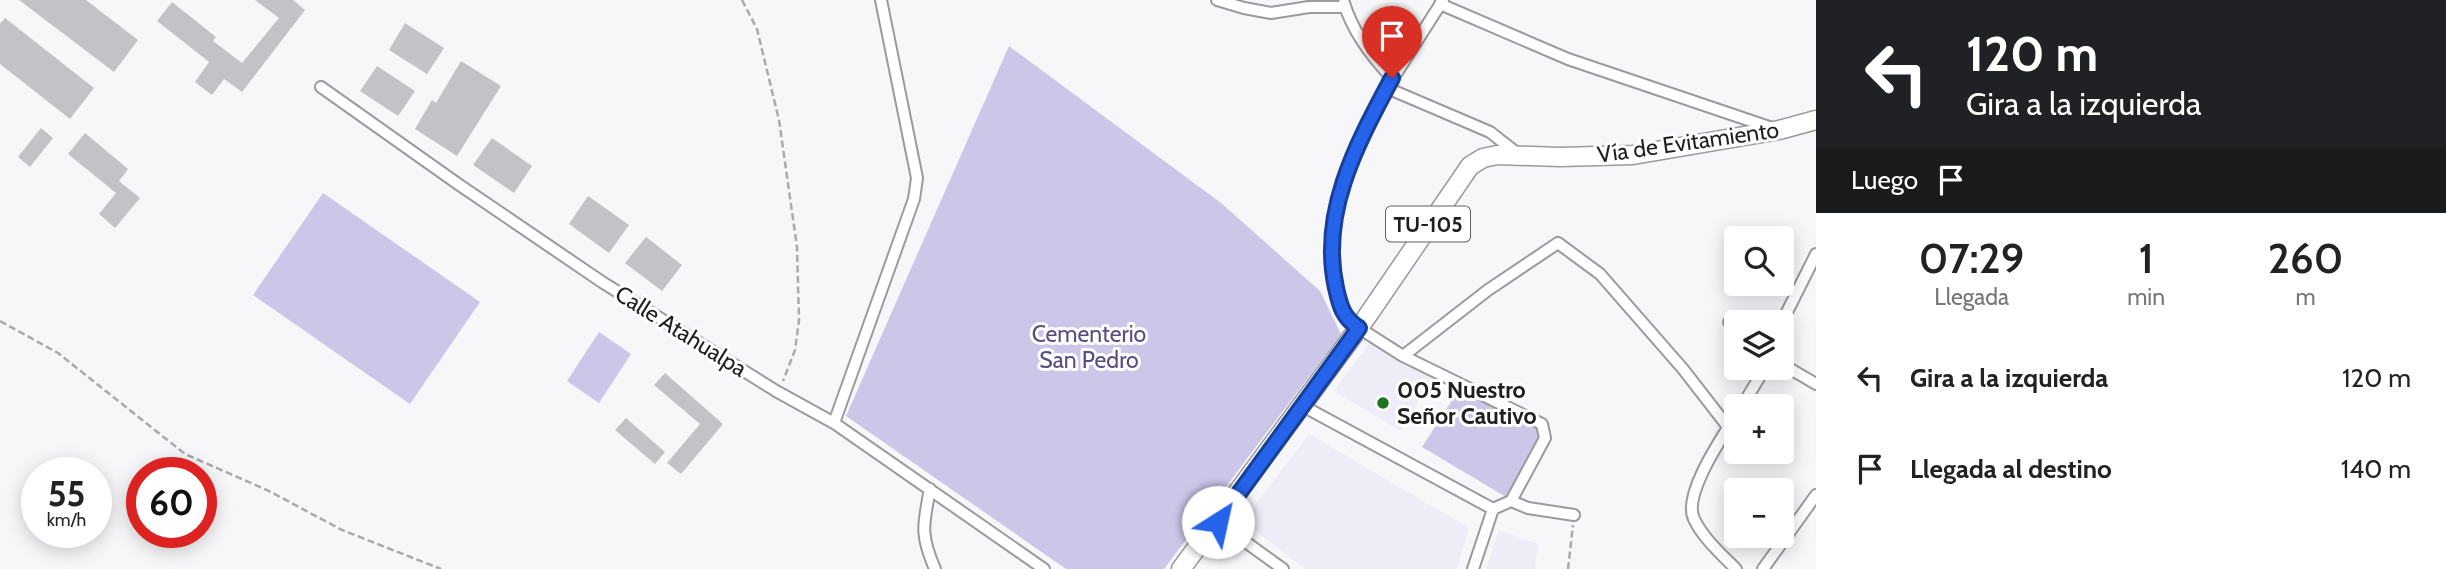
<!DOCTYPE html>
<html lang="es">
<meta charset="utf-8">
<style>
body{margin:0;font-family:Cabin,sans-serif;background:#f2f2f2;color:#222;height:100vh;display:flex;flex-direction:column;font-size:26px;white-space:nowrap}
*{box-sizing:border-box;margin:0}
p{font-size:23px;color:#767676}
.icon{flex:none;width:38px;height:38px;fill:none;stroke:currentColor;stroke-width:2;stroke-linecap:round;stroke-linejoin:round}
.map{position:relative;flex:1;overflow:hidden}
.sheet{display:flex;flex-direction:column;background:#fff;width:630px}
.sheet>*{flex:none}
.guide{background:#202124;color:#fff;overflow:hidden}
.fabs{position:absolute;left:1724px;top:226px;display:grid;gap:14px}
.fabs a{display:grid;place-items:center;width:70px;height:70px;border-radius:7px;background:#fff;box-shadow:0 4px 18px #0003;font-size:35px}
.speed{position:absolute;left:21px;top:457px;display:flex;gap:14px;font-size:35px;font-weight:700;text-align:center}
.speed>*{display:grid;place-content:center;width:91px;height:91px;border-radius:50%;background:#fff;box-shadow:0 4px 18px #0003;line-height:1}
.speed small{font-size:18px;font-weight:400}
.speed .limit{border:10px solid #d22;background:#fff;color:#111}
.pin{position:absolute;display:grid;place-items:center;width:60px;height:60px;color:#fff;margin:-72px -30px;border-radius:50% 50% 50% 0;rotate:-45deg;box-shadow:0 0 7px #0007}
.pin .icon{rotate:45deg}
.me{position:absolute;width:77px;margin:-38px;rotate:35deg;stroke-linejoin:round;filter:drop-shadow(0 0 5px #0008)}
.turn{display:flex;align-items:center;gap:24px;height:147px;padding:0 35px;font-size:32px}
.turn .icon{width:91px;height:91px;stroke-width:2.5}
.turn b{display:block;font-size:49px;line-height:60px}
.then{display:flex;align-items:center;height:66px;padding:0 35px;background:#0003;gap:14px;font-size:26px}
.eta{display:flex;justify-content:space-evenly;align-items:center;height:119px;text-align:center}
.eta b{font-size:42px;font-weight:600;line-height:49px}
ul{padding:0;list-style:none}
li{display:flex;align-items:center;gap:21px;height:91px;padding:0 35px}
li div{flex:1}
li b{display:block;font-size:26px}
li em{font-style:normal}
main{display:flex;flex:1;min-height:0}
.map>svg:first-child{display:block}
.built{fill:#eeecf7}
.green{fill:#ccc6e9}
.building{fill:#c3c2c6}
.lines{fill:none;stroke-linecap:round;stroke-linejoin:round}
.street-casing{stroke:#9b9b9e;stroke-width:14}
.primary-casing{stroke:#9b9b9e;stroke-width:21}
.path{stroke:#aaaaac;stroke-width:2.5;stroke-dasharray:7 3.5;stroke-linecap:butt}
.street{stroke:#fff;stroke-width:10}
.primary{stroke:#fff;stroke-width:18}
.route-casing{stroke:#184099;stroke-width:18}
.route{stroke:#2563eb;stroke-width:12}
.poi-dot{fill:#1e731e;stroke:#fff;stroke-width:2.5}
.labels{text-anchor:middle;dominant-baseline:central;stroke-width:6;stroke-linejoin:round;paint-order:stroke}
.shield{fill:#fff;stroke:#626263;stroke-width:2}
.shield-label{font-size:21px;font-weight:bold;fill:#1f1f20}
.street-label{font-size:23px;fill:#1f1f20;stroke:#fff}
.park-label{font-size:23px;fill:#594d80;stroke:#fff}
.poi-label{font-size:23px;font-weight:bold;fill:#1f1f20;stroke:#fff;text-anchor:start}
</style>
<main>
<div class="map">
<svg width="1816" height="569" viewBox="0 0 1816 569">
<rect width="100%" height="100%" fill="#f7f7fa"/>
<path class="built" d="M1375 336 1436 370 1401 431 1337 393 1336 388Z
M1309 434 1469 528 1457 569H1305L1243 521Z
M1499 530 1538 544 1535 569H1486Z"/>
<path class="green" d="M1009 46 1221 203 1320 291 1341 334 1164 569H1066L846 416Z
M323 193 480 302 410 404 253 295Z
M599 332 631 354 599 403 567 381Z
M1460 388 1536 427 1539 436 1538 441 1506 497 1422 447Z"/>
<path class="building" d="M19 0H86L138 40 114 72Z
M255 0H293L305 10 242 92 224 79 212 95 195 82 209 62 157 21 172 2 216 37 213 41 242 63 279 18Z
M5 18 94 88 70 119 0 64V24Z
M405 23 444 48 427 74 389 50Z
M461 61 501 86 457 156 415 129 432 100 436 103Z
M377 66 415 91 398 116 360 91Z
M41 128 53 138 30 167 18 157Z
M85 133 128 169 119 181 140 198 115 228 99 214 116 193 68 154Z
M492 138 532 166 514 193 473 165Z
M588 196 629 225 609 253 569 224Z
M646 237 682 265 662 291 625 263Z
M665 373 723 424 681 474 667 463 700 424 654 385Z
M626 418 665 452 655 464 615 430Z"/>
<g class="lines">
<g class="street-casing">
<path id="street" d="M1217 0 1244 8 1271 13 1309 7H1345
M1443 0 1387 88 1351 164 1336 207 1331 256 1340 308 1348 321 1403 356 1542 424 1545 438 1511 501
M1344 3C1352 30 1373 58 1392 78
M1440 4 1568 59 1775 129
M321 87 458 184 602 282 776 391 834 423 1044 569
M1387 88 1490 132 1518 154
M1729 322 1736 327
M1782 322 1816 254
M1403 356 1488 290 1558 243 1600 274 1683 369 1728 427
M1782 364 1816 384
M1301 405 1493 509 1511 501 1528 508 1574 515
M1742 406 1765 368
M834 423 914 199 917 178 881 0
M930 489C923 525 920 535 935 569
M1218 522 1283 569
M1473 569 1493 509
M1736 569C1721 554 1703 538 1694 519 1682 495 1723 436 1736 415
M1763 569 1816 495"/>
</g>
<g class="primary-casing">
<path id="primary" d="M1181 569 1366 318 1470 166 1483 158 1497 155 1560 157 1633 155 1779 130 1816 120"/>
</g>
<path class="path" d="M742 0 757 29 779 120 797 247 799 320 795 350 783 381
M0 321 58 353 185 454 269 491 342 530 441 569
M1568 569 1573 525"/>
<use href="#street" class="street"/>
<use href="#primary" class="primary"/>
</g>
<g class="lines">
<g class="route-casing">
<path id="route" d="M1218 522 1359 328C1343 318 1340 306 1336 288 1319 212 1358 142 1392 78"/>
</g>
<use href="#route" class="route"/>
</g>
<circle class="poi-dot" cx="1383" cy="403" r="7"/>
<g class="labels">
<rect class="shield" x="1386" y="206.5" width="84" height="35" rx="5"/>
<g class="shield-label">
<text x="1428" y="224">TU-105</text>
</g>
<g class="street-label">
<text transform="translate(1688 142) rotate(-8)">Vía de Evitamiento</text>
<text transform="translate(681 331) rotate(32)">Calle Atahualpa</text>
</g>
<g class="park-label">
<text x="1089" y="334">Cementerio<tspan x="1089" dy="26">San Pedro</tspan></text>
</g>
<g class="poi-label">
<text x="1397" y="390">005 Nuestro<tspan x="1397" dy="26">Señor Cautivo</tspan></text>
</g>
</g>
</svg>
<div class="fabs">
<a><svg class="icon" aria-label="search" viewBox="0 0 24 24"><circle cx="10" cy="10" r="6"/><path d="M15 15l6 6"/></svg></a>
<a><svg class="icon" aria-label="layers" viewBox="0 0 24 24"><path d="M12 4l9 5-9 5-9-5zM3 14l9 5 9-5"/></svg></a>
<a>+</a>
<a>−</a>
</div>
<div class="speed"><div>55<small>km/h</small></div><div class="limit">60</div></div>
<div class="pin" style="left:1392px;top:78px;background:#d93025"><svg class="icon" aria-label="arrive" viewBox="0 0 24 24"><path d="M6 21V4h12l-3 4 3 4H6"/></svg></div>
<svg class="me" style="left:1218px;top:522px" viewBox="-20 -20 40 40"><circle r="19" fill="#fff"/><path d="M0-13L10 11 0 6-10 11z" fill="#2563eb"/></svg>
</div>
<section class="sheet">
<div class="guide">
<div class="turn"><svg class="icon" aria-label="left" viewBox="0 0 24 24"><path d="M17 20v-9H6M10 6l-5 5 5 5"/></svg><div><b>120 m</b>Gira a la izquierda</div></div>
<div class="then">Luego<svg class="icon" aria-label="arrive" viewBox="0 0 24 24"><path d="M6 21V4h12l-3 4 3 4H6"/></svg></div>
</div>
<div class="eta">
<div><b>07:29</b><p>Llegada</p></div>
<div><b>1</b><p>min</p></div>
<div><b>260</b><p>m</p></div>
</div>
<ul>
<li><svg class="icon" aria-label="left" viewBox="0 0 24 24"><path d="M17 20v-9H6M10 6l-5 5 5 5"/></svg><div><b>Gira a la izquierda</b></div><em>120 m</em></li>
<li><svg class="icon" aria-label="arrive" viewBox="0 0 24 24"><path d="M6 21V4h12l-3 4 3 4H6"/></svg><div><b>Llegada al destino</b></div><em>140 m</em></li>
</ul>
</section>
</main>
